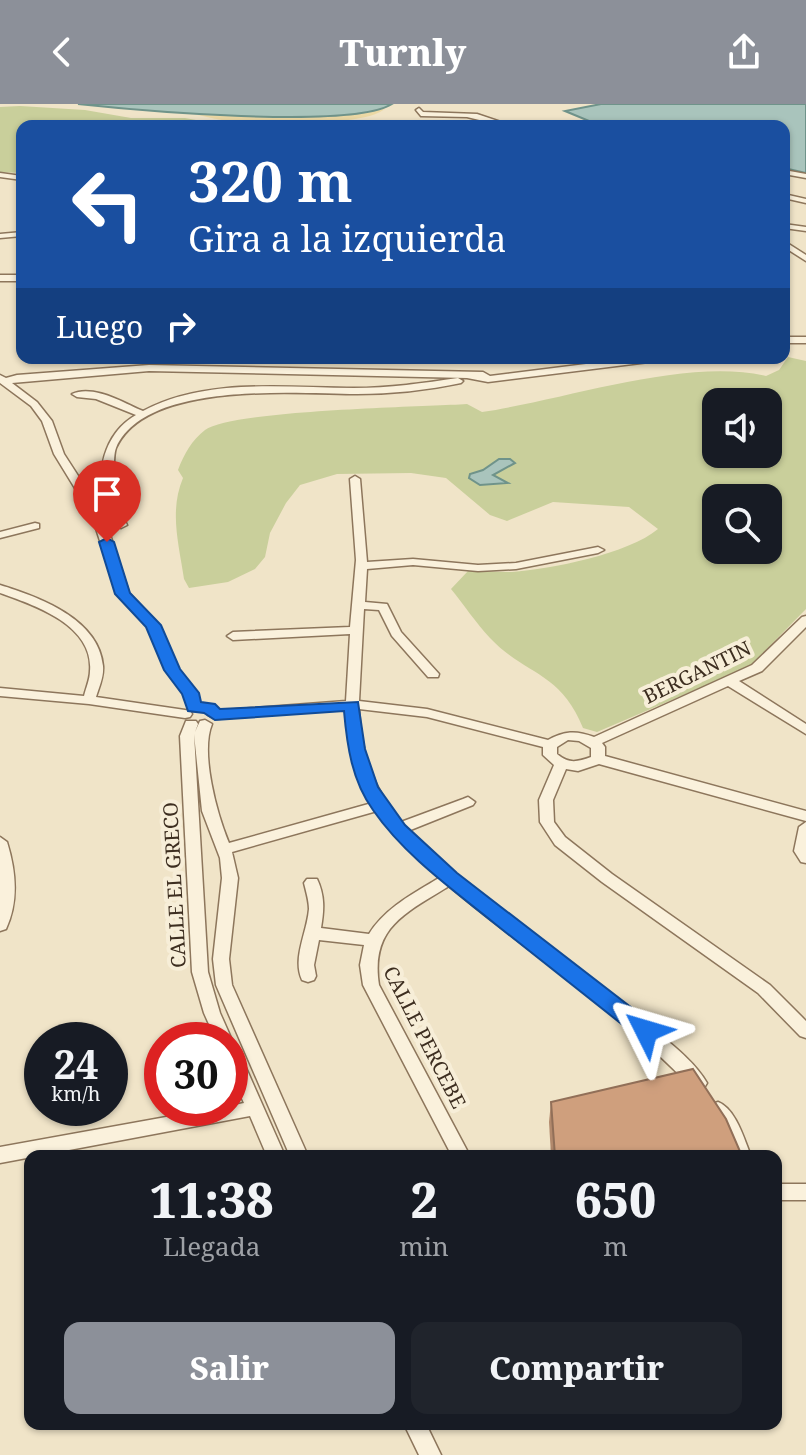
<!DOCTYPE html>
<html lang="es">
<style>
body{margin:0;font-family:"Noto Serif",serif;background:#20242c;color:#f1f3f6;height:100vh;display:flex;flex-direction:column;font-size:30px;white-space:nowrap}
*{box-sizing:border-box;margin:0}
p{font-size:26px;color:#9ea1a6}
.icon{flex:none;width:44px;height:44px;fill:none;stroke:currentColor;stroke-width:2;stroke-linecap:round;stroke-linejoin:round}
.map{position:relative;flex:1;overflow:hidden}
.panel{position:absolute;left:24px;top:1046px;width:758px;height:280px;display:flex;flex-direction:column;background:#171b24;border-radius:16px;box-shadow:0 2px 6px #0004}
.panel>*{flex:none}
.guide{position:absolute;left:16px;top:16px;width:774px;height:244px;border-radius:16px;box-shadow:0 2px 6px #0004;background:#1a4fa0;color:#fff;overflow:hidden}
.buttons{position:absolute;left:702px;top:284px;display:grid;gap:16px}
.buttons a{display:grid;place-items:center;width:80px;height:80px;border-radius:16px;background:#171b24;box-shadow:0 2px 6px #0004;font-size:40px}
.speed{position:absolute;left:24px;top:918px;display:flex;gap:16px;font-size:40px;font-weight:700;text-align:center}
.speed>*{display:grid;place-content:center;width:104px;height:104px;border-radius:50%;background:#171b24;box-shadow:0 2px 6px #0004;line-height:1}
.speed small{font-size:20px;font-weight:400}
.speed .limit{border:12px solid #d22;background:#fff;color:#111}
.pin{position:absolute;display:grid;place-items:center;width:68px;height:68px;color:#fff;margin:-82px -34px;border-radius:50% 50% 50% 0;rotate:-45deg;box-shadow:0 0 8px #0007}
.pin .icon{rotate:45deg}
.me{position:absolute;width:88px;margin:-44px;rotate:310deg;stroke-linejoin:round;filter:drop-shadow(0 0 6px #0008)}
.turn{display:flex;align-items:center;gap:28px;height:168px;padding:0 40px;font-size:36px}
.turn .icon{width:104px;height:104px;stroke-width:2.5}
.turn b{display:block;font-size:56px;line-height:68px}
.then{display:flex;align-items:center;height:76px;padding:0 40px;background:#0003;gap:16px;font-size:30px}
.eta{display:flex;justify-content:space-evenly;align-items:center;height:136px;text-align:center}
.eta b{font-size:48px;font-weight:800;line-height:56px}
.button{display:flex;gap:16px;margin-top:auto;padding:16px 40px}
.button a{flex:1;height:92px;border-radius:16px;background:#8c9099;color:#fff;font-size:32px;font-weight:800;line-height:92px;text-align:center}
.button a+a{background:#20242c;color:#f1f3f6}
header{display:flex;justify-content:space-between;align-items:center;height:104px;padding:0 40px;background:#8c9099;color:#fff;font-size:36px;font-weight:800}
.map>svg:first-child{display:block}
.green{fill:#c9cf9b;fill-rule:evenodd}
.sand{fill:#ecd9a5}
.water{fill:#a9c4bc;stroke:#6f938a;stroke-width:2}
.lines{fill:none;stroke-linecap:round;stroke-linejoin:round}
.minor-casing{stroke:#8d765c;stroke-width:3}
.minor{fill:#faf1dc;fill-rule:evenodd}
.wall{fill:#b2896c}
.building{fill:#cf9f7d;stroke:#916f58;stroke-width:2}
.route{fill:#1a73e8;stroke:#114b97;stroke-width:2}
.labels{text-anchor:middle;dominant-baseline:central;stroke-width:8;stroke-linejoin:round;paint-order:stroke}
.street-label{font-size:20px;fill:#3d2e20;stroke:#f7eed8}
</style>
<header><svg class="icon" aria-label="back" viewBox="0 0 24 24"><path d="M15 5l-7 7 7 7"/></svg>Turnly<svg class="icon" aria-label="share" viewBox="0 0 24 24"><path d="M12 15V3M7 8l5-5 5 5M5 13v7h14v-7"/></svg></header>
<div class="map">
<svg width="806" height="1351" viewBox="0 0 806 1351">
<rect width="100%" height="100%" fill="#f0e4c8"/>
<path class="green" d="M20 2 85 6 131 14H185L229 22H22V69L0 68V3Z
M788 253 806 257V505L752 560 737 568 597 628 583 624C560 567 526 572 490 534 476 519 464 501 451 485L468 467C483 467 498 468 512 468 551 465 628 450 658 425L629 403 553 398 507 417 490 411 446 374 411 369 337 370 300 381 286 399 270 429 265 453 255 465 228 478 189 484 184 475C179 441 169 407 183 374L178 366C184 350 192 336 205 326 233 306 421 303 467 300L482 308C565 296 686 253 766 272L779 266ZM716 298H768V350H716ZM716 394H768V446H716Z"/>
<path class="sand" d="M385 5C372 14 357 14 343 17 293 24 247 23 198 11L318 13Z"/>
<path class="water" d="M78 0H392C352 26 134 6 78 0Z
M601 0H806V69L784 64V22H601L565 7Z
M499 355H510L515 359 493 371 508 379 480 381 469 374 470 370 483 366Z"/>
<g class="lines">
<g class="minor-casing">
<path id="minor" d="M419 4 423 8 477 10 513 22H504L467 13 421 12 416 6Z
M784 66 806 70V74L784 70Z
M0 69 22 72V76L0 73Z
M784 90 806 95V99L784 94Z
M784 120 806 123V127L784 124Z
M22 128V132L0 134V130Z
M784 137 806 151V157L784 143Z
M0 171H22V177H0Z
M784 233H806V239H784Z
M634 254H662L657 257 488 278 467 274 149 267 12 279 37 298 52 317 64 350 104 412 129 489 159 521 178 565 197 589 201 603 194 607 189 606 184 589 166 566 147 522 117 490 92 412 54 350 42 317 31 302 0 279V271L6 274 17 271 149 261 483 268 490 272Z
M458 274 463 277 461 279C428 286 392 290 357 290 296 290 146 276 116 344 114 349 114 357 114 363 113 371 111 379 112 387 115 399 122 410 127 421L121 424C114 420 111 412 108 404 93 372 104 329 136 311L96 295 77 293 72 290C93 280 124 299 143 307 206 273 286 284 354 284 389 284 424 279 458 274Z
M355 372 360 375 367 458 413 455 478 461 516 459 598 443 604 446 598 449 516 465 478 467 413 461 367 465 365 498 387 500 401 528 439 570 438 573H428L392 532 379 506 364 505 359 597 427 605 548 636C564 627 576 626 594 633L752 561 802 513 806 512V523L762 567 739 577 806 620V630L728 582 602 639 605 643V652L806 707V717L599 660 578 667 566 665 553 696 554 718 565 733 612 770 770 881 806 917V934L800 932 758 889 602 778 555 741 540 718 539 696 554 661 543 651V643L427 613 359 605C361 649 373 685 401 718L463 695 468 693 475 698 473 701 408 727 413 732C485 801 571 854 646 919 666 936 694 956 707 979L704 984 698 986 692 984C617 905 531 851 449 782 406 809 370 823 379 881L470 1052H452L363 881 360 861 364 841 319 836 314 861 316 872 314 876 308 878 302 876C292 854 307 829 309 805 309 797 306 787 304 779L307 775H317C325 792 324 806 321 824L369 830C385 804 414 789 439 774L403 739 377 707 232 748 238 774 229 855 232 881 308 1052H290L216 881 213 855 222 774 220 754 202 707 194 630 208 868 220 909 232 936 230 941V936H216L204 909 192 868 180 632 186 617H196L198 620 195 628 200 617 205 616 212 620C200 649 217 710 229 739L372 699C355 669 347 640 346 605L215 615 208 611 215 607 346 597 350 530 233 536 227 532 233 528 350 523 356 456 350 375ZM568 636 579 637 591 644V653C577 658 569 660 557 650V643Z
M35 419 39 420V424L0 434V428Z
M0 481C39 493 99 515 103 562 104 573 99 583 96 593L185 606 190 607 192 610 190 613 185 614 89 600 0 592V584L84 592C86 584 90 575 90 567 94 521 34 501 0 489Z
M806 718V759L801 758 794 747 799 723Z
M0 733 7 738C16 767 19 797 6 825L0 827Z
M230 941 236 943 239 948 285 1052H267L250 1012 0 1059V1043L216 1004H230V1002L244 999 230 968Z
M718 998C736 1005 744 1035 751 1052H733L723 1028 709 1005 712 1000Z
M776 1080H806V1096H776Z
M404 1320H426L441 1351H419Z"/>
</g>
<use href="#minor" class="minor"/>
</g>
<path class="wall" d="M551 998 742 1052H551L549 1018Z"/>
<path class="building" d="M693 965 726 1015 742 1052H555L551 998Z"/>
<path class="route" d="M107 434 114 438 130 489 161 521 180 565 199 589 201 598 215 600 220 605 358 598 365 645 378 683 405 721 457 769 654 921 657 927 654 933 646 936 638 933C590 895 542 857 494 819 452 785 404 751 373 706 352 677 347 642 344 607L215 616 204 609 188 607 182 590 164 566 146 523 115 490 99 438Z"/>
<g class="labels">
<g class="street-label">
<text transform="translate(697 568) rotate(-26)">BERGANTIN</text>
<text transform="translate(174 781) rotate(-93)">CALLE EL GRECO</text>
<text transform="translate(425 933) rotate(63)">CALLE PERCEBE</text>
</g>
</g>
</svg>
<div class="buttons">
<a><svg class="icon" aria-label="sound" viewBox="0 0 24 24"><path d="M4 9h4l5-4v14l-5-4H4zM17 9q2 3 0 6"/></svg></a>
<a><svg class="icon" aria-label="search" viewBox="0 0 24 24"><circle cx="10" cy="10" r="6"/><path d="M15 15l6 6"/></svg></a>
</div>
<div class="speed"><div>24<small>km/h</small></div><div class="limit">30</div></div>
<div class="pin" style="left:107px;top:438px;background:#d93025"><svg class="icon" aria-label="arrive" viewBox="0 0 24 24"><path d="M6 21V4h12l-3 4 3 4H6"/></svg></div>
<svg class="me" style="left:646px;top:927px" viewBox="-20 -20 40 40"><path d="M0-17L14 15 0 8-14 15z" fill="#1a73e8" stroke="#fff" stroke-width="4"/></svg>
<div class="guide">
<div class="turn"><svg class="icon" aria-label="left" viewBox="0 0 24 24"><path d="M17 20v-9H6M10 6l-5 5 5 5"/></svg><div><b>320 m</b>Gira a la izquierda</div></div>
<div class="then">Luego<svg class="icon" aria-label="right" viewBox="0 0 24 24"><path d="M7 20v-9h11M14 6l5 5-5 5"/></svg></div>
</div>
<section class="panel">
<div class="eta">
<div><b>11:38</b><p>Llegada</p></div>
<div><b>2</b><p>min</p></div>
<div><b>650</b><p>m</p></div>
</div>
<div class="button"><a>Salir</a><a>Compartir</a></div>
</section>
</div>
